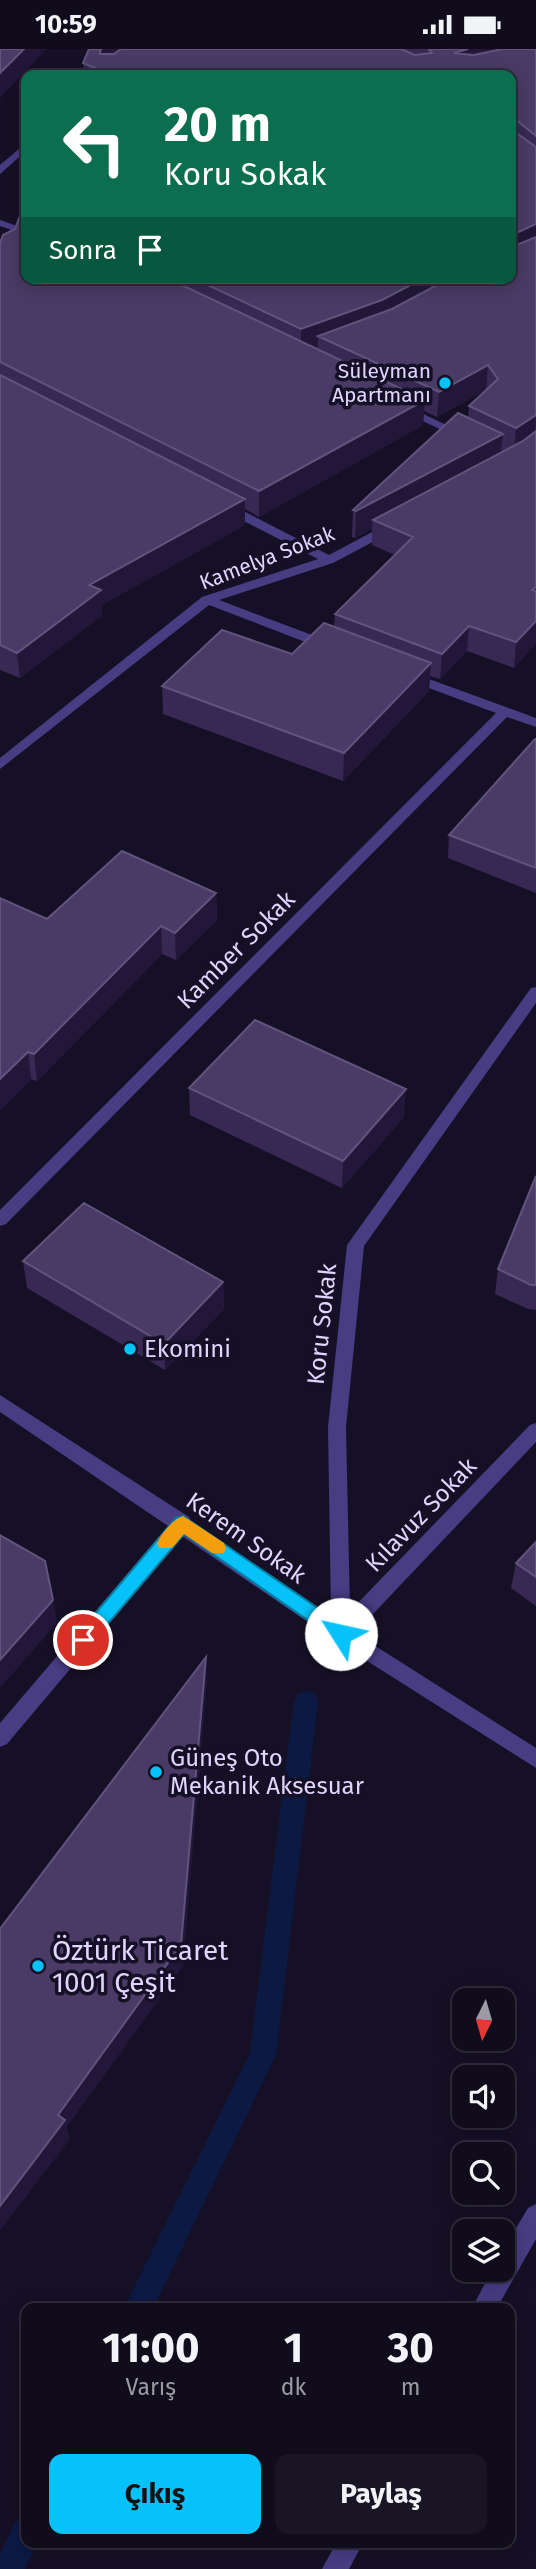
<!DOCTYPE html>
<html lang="tr">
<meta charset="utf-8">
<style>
body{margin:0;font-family:"Fira Sans",sans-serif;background:#191525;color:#f1f3f6;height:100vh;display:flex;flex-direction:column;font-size:26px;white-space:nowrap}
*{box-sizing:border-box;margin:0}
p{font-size:23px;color:#9c9ba3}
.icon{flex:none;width:38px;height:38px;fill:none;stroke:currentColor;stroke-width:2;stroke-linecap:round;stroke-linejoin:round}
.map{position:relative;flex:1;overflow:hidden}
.sheet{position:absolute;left:21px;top:2254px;width:494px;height:245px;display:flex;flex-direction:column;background:#100c1c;border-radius:14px;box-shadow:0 4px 18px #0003,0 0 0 2px #302c3b}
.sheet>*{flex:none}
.banner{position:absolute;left:21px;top:21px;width:495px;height:214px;border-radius:14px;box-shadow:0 4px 18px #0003,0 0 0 2px #302c3b;background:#0b6e4f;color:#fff;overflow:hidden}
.needle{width:46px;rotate:185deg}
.tools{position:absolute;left:452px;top:1939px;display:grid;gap:14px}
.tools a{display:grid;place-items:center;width:63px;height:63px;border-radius:14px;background:#100c1c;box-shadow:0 4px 18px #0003,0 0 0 2px #302c3b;font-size:35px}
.pin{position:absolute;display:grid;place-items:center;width:60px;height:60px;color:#fff;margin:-30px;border:4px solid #fff;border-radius:50%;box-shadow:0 2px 7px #0007}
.me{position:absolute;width:77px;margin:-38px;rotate:305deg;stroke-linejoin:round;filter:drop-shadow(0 0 5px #0008)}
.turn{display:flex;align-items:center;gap:24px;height:147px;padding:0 28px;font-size:32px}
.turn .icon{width:91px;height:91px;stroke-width:2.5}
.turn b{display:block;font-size:49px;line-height:60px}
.then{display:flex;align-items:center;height:66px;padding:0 28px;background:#0003;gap:14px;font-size:26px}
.eta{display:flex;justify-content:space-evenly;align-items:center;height:119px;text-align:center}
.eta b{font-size:42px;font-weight:700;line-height:49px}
.button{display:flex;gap:14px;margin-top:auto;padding:14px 28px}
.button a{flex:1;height:80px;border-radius:14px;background:#07c2f8;color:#111;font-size:28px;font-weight:700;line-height:80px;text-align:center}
.button a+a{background:#191525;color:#f1f3f6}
.status{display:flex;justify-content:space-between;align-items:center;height:49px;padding:0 35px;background:#100c1c;direction:ltr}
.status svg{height:19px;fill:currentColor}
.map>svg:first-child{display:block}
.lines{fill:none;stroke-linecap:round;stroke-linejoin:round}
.stream{fill:#0c1943;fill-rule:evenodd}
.minor{fill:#483c83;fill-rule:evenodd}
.wall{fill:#372953}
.shaded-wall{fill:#221739}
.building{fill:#493b65;stroke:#60547d;stroke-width:2}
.route{fill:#07c2f8;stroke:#057ea1;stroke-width:2}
.slow{fill:#f59e0b}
.poi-dot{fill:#07c2f8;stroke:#161026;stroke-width:2.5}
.labels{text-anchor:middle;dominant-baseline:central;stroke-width:7;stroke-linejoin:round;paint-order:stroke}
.far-poi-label{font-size:21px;fill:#dfd5fe;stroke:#161026;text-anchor:end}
.far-street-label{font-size:21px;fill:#dfd5fe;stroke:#161026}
.street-label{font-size:24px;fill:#dfd5fe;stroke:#161026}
.poi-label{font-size:24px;fill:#dfd5fe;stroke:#161026;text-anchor:start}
.near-poi-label{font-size:28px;fill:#dfd5fe;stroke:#161026;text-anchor:start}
</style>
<div class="status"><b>10:59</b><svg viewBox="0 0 49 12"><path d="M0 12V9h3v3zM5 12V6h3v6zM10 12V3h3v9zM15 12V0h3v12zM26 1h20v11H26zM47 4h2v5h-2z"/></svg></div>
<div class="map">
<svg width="536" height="2520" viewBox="0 0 536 2520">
<rect width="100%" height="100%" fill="#161026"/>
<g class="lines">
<path class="stream" d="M306 1642 315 1645 318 1653 276 2006 153 2259H124L250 2004 294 1653 297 1645Z
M26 2469V2494H37L25 2520H0V2505L15 2473Z"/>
<path class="minor" d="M26 94V102L0 125V116Z
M0 171 26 180V186L0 177Z
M399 357H407L469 387 459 389 399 361Z
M220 454H228L329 506 389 474H397V480L333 514 219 551 336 595V601H326L209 556 0 720V709L202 548 318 510 220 460Z
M407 622 536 669V678L507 668 6 1175 0 1177V1161L496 664 402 629 400 626Z
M536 938V954L364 1197 346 1378 350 1562 530 1376 536 1374V1393L355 1584 536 1699V1719L334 1591 182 1487 7 1695 0 1698V1674L168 1477 0 1363V1346L189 1468 191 1473 331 1567 328 1378 347 1196 531 939Z
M536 2155V2190L497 2259H472L492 2221H502V2203L528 2159Z
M336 2494H363L349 2520H322Z"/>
</g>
<path class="wall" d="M89 0H536V594L514 619 467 602 440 630 430 627 429 642 343 732 163 665 162 637 292 605 334 578 335 565 395 506 372 496V480L355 489 352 488 353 461 468 369 469 357 486 341 437 368 424 362 423 376 259 468 245 460V476L102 556V566L20 629 0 621V194L26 229H511V26H84L83 14Z
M536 690V844L448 809 449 786Z
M216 844 217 871 176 911 162 905 37 1032 31 1030 0 1061 47 870Z
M189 1039 404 1068 342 1139 190 1066Z
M536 1127V1261L528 1260 495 1245 498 1220Z
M23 1212 223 1233 224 1260 165 1321 27 1239Z
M536 1493V1557L511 1539 516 1514Z"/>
<path class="shaded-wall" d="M24 0H46L0 49V24Z
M102 0H132L101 22 100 1Z
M468 0H536L452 26 454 4Z
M536 175V188L511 209 512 186Z
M424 229H468L381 276 318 287V298L301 304V280Z
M488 316 486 341 437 368 439 343Z
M425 351 423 376 259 468V442Z
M536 366 535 390 514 404 516 379Z
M503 385 500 412 373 471 372 480 355 489 356 462Z
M245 450V476L102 556V566L20 629 17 604 89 536Z
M536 572V594L514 619 516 593Z
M469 577 467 602 440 630 442 605Z
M431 614 429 642 343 732 344 704Z
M216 844 217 871 176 911 175 884Z
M161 877 162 905 37 1032 34 1005Z
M28 1003 31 1030 0 1061V1030Z
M406 1040 404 1068 342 1139 343 1112Z
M223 1233 224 1260 165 1321 164 1295Z
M53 1551 57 1574 0 1639V1611Z
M206 1608 207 1632 183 1917 67 2078 70 2090 0 2182V2157L58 2066Z"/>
<path class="building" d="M0 0H24L0 24Z
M89 0H102L100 1V5H114L121 0H401L415 6 432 4 430 1 428 0H468L454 4 474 6 502 0H536V87L515 70H511V26H112L83 14Z
M511 80 536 98V175L512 186 511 192Z
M26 152V229H167L425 351 259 442 0 313V194L3 186 15 180 21 164H25Z
M536 188V366L516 379 469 357 498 330 488 316 439 343 318 287 392 260 450 229H511V195L514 197Z
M193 229H424L382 251 301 280Z
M0 326 245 450 89 536 101 541 17 604 0 596Z
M458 364 503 385 356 462 353 461Z
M536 382V538L532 541 536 542V572L516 593 469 577 442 605 335 565 413 488 373 471 523 392Z
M324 574 431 614 344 704 162 637 222 581 292 605Z
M535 690H536V819L449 786Z
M122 802 216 844 175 884 161 877 34 1005 28 1003 0 1030V849L47 870Z
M255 971 406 1040 343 1112 189 1039Z
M536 1127V1236H531L498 1220Z
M84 1154 223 1233 164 1295 23 1212Z
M0 1486 45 1512 53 1551 0 1611Z
M536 1493V1528L516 1514Z
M206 1608 181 1896 58 2066 65 2071 0 2157V1880Z"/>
<path class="route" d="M183 1467 347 1579 350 1585 347 1590H335L184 1485 89 1597H77L74 1591 77 1586 176 1469Z"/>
<path class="slow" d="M183 1467 224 1494 226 1499 224 1504H212L184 1485 172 1499H159L157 1494C162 1484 172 1471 183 1467Z"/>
<g class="poi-dot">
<circle cx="445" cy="334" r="7"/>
<circle cx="130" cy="1300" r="7"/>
<circle cx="156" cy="1723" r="7"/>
<circle cx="38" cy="1917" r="7"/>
</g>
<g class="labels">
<g class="far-poi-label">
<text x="431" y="322">Süleyman<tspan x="431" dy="24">Apartmanı</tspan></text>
</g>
<g class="far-street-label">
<text transform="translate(267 509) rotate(-21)">Kamelya Sokak</text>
</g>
<g class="street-label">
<text transform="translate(236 901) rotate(-45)">Kamber Sokak</text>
<text transform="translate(322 1275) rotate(-84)">Koru Sokak</text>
<text transform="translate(421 1466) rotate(-46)">Kılavuz Sokak</text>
<text transform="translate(246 1489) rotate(35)">Kerem Sokak</text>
</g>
<g class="poi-label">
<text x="144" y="1300">Ekomini</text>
<text x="170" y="1709">Güneş Oto<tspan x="170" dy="28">Mekanik Aksesuar</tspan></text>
</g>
<g class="near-poi-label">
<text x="52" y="1901">Öztürk Ticaret<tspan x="52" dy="32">1001 Çeşit</tspan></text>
</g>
</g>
</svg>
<div class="tools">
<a><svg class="needle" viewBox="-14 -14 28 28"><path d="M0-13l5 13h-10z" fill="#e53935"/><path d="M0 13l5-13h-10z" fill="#9c9ba3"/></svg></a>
<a><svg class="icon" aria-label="sound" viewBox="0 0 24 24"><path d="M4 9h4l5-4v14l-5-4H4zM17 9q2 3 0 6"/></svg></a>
<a><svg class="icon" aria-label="search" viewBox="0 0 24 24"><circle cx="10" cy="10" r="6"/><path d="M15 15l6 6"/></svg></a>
<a><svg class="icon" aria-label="layers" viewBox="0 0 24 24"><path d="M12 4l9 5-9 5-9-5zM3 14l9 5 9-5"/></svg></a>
</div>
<div class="pin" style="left:83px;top:1591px;background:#d93025"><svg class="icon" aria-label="arrive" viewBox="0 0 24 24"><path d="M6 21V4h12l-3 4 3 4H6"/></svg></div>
<svg class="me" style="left:341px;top:1585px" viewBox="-20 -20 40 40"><circle r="19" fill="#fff"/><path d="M0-13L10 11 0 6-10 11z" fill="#07c2f8"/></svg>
<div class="banner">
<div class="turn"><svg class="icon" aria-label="left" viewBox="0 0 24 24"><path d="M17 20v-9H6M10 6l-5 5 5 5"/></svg><div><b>20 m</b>Koru Sokak</div></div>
<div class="then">Sonra<svg class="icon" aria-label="arrive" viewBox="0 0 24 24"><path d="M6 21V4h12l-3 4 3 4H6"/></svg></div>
</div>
<section class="sheet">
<div class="eta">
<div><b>11:00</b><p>Varış</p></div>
<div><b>1</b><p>dk</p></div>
<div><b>30</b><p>m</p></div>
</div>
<div class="button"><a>Çıkış</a><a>Paylaş</a></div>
</section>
</div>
